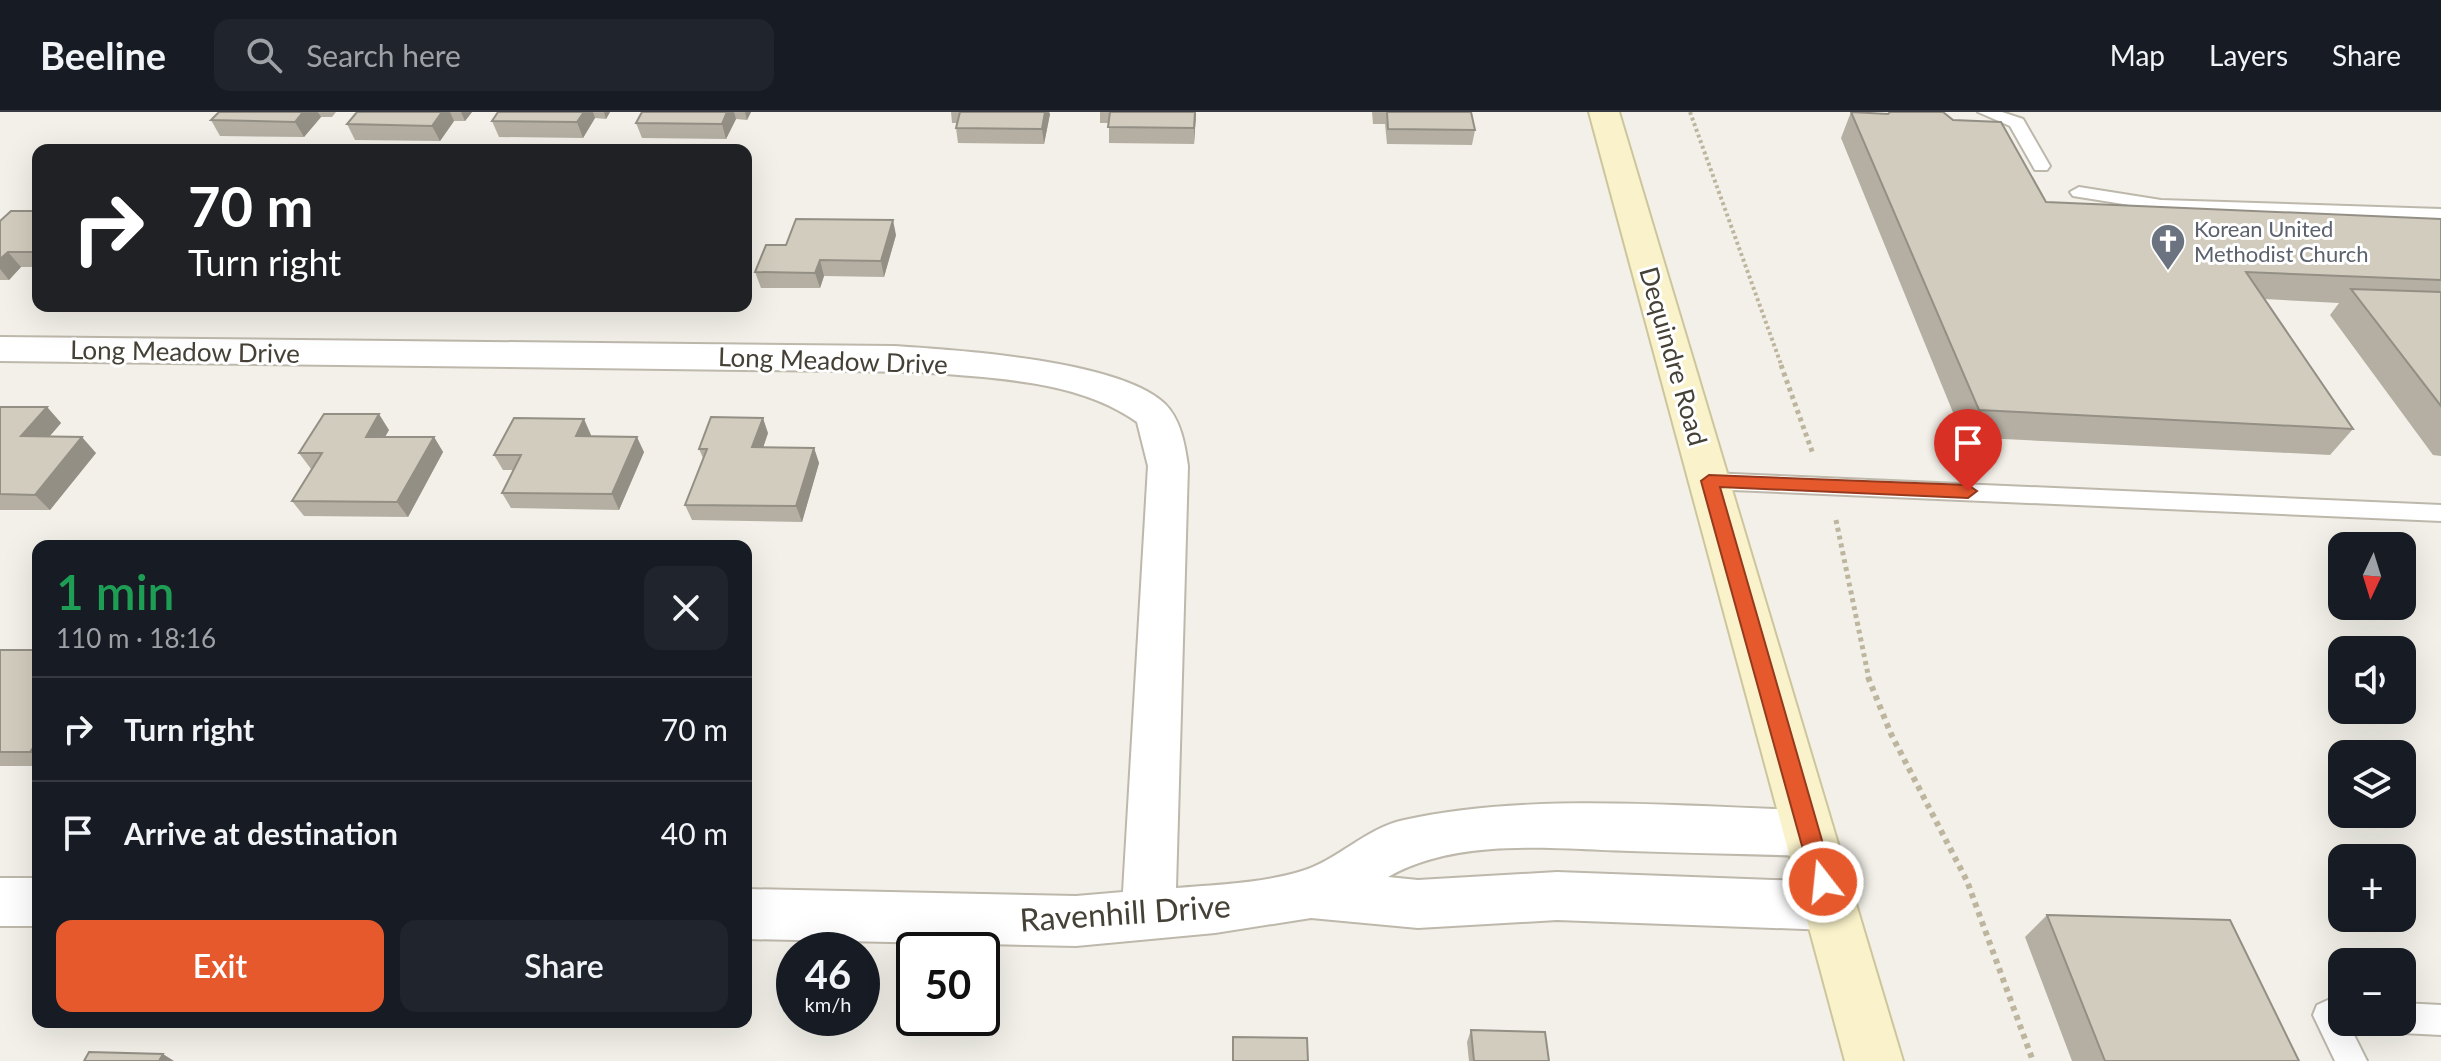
<!DOCTYPE html>
<meta charset="utf-8">
<style>
body{margin:0;font-family:Lato,sans-serif;background:#20242c;color:#f1f3f6;height:100vh;display:flex;flex-direction:column;font-size:30px;white-space:nowrap}
*{box-sizing:border-box;margin:0}
p{font-size:26px;color:#9ea1a6}
.icon{flex:none;width:44px;height:44px;fill:none;stroke:currentColor;stroke-width:2;stroke-linecap:round;stroke-linejoin:round}
.map{position:relative;flex:1;overflow:hidden}
.details{position:absolute;left:32px;top:428px;width:720px;height:488px;display:flex;flex-direction:column;background:#171b24;border-radius:16px;box-shadow:0 8px 32px #0002}
.details>*{flex:none}
.guide{position:absolute;left:32px;top:32px;width:720px;height:168px;border-radius:16px;box-shadow:0 8px 32px #0002;background:#202124;color:#fff;overflow:hidden}
.needle{width:52px;rotate:184deg}
.tools{position:absolute;left:2328px;top:420px;display:grid;gap:16px}
.tools a{display:grid;place-items:center;width:88px;height:88px;border-radius:16px;background:#171b24;box-shadow:0 8px 32px #0002;font-size:40px}
.speed{position:absolute;left:776px;top:820px;display:flex;gap:16px;font-size:40px;font-weight:700;text-align:center}
.speed>*{display:grid;place-content:center;width:104px;height:104px;border-radius:50%;background:#171b24;box-shadow:0 8px 32px #0002;line-height:1}
.speed small{font-size:20px;font-weight:400}
.speed .limit{border:4px solid #111;border-radius:12px;background:#fff;color:#111}
.pin{position:absolute;display:grid;place-items:center;width:68px;height:68px;color:#fff;margin:-82px -34px;border-radius:50% 50% 50% 0;rotate:-45deg;box-shadow:0 0 8px #0007}
.pin .icon{rotate:45deg}
.me{position:absolute;width:88px;margin:-44px;rotate:344deg;stroke-linejoin:round;filter:drop-shadow(0 0 6px #0008)}
.turn{display:flex;align-items:center;gap:28px;height:168px;padding:0 24px;font-size:36px}
.turn .icon{width:104px;height:104px;stroke-width:2.5}
.turn b{display:block;font-size:56px;line-height:68px}
.round{display:grid;place-items:center;flex:none;width:84px;height:84px;border-radius:16px;background:#20242c}
.head{display:flex;align-items:center;justify-content:space-between;height:136px;padding:0 24px}
h1{font-size:48px;font-weight:600;line-height:60px;color:#1e9e55}
.primary-button{display:flex;gap:16px;margin-top:auto;padding:16px 24px}
.primary-button a{flex:1;height:92px;border-radius:16px;background:#e5592c;color:#fff;font-size:32px;font-weight:600;line-height:92px;text-align:center}
.primary-button a+a{background:#20242c;color:#f1f3f6}
ul{padding:0;list-style:none}
li{display:flex;align-items:center;gap:24px;height:104px;padding:0 24px;border-top:2px solid #363941}
li div{flex:1}
li b{display:block;font-size:30px}
li em{font-style:normal}
header{display:flex;align-items:center;gap:48px;box-sizing:border-box;height:112px;padding:0 40px;background:#171b24;border-bottom:2px solid #363941}
header strong{font-size:38px}
nav{display:flex;gap:44px;margin-inline-start:auto;font-size:28px}
.search{width:560px;height:72px;background:#20242c;display:flex;align-items:center;gap:20px;box-sizing:border-box;padding:0 28px;border-radius:16px;color:#9ea1a6;font-size:30px}
.map>svg:first-child{display:block}
.lines{fill:none;stroke-linecap:round;stroke-linejoin:round}
.service-casing{stroke:#bdb8ab;stroke-width:4}
.minor-casing{stroke:#bdb8ab;stroke-width:4}
.secondary-casing{stroke:#cdc59b;stroke-width:4}
.path-far2{stroke:#bdb59e;stroke-width:4;stroke-dasharray:3 3;stroke-linecap:butt}
.path-far1{stroke:#bdb59e;stroke-width:5;stroke-dasharray:4 4;stroke-linecap:butt}
.path{stroke:#bdb59e;stroke-width:6;stroke-dasharray:5 5;stroke-linecap:butt}
.service{fill:#fff;fill-rule:evenodd}
.minor{fill:#fff;fill-rule:evenodd}
.secondary{fill:#f9f2ca;fill-rule:evenodd}
.wall{fill:#b5afa3}
.shaded-wall{fill:#938f85}
.building{fill:#d2ccbe;stroke:#938f85;stroke-width:2}
.route{fill:#e5592c;stroke:#953a1d;stroke-width:2}
.labels{text-anchor:middle;dominant-baseline:central;stroke-width:6;stroke-linejoin:round;paint-order:stroke}
.far-worship-label{font-size:22px;fill:#5b616d;stroke:#fff;text-anchor:start}
.street-label{font-size:26px;fill:#454137;stroke:#fff}
.near-street-label{font-size:32px;fill:#454137;stroke:#fff}
</style>
<header>
<strong>Beeline</strong>
<div class="search"><svg class="icon" aria-label="search" viewBox="0 0 24 24"><circle cx="10" cy="10" r="6"/><path d="M15 15l6 6"/></svg>Search here</div>
<nav><a>Map</a><a>Layers</a><a>Share</a></nav>
</header>
<div class="map">
<svg width="2441" height="949" viewBox="0 0 2441 949">
<rect width="100%" height="100%" fill="#f2f0e8"/>
<g class="lines">
<g class="service-casing">
<path id="service" d="M1978 0H2002L2023 7 2050 54 2047 58H2035L2010 14Z
M2079 75 2161 88 2441 97V109L2161 98 2073 84 2070 80Z
M1709 361 2441 393V409L1709 377 1701 375 1698 369 1701 363Z
M2328 888H2342V910H2354L2350 915 2367 949H2335L2313 903 2317 893Z
M2402 891 2441 893V923L2402 921 2391 917 2388 910H2402Z"/>
</g>
<g class="minor-casing">
<path id="minor" d="M0 225 893 234C956 238 1120 248 1165 292 1181 308 1185 333 1188 354L1176 776C1215 773 1264 771 1302 759 1338 748 1366 716 1404 708 1531 680 1679 695 1809 698L1827 705 1834 721 1827 737 1809 744C1749 742 1690 741 1630 739 1553 737 1458 725 1388 765L1418 768 1557 760 1830 770 1849 777 1856 794 1849 811 1830 818 1557 808 1418 816 1311 806 1215 821 1076 834 746 827V777L1076 784 1123 780 1148 354 1137 310C1077 267 990 266 919 260L0 249Z
M0 766H38V814H0Z"/>
</g>
<g class="secondary-casing">
<path id="secondary" d="M1589 0H1619L1903 949H1845Z"/>
</g>
<path class="path-far2" d="M1690 0 1782 255"/>
<path class="path-far1" d="M1781 253 1813 342
M1836 408 1869 567"/>
<path class="path" d="M1868 565 1891 622 1967 769 2033 949"/>
<use href="#service" class="service"/>
<use href="#minor" class="minor"/>
<use href="#secondary" class="secondary"/>
</g>
<path class="wall" d="M219 0H336L332 5H321L304 25 220 24 211 8Z
M357 0H472L465 9H454L440 29 355 28 347 12Z
M498 0H610L606 7 595 6 583 26 499 25 492 9Z
M642 0H751L747 8 736 7 726 27 642 26 636 11Z
M951 0H1049L1050 2 1044 32 958 31 956 16 957 11H952Z
M1100 0H1196L1194 32 1109 31V11H1100Z
M1372 0H1471L1475 18 1472 33 1387 32 1385 12H1373Z
M1851 0 2046 90 2441 107V344L2433 343 2330 203 2339 191 2265 187 2353 317 2330 343 1963 325 1841 26Z
M38 99V155H21L9 168H0V109Z
M896 123 884 165 824 164 820 176H761L755 160 786 133Z
M0 295H47L61 311 49 325 96 341 50 398H0Z
M389 318 385 325H434L443 340 408 405 304 404 292 389 312 357H311L299 341Z
M768 321 763 335 814 336 819 351 802 410 692 408 685 393 703 346 699 337Z
M591 323V324L644 340 619 398 511 396 502 381 513 358H503L494 343Z
M0 538H38V654H0Z
M2047 803 2299 949H2072L2025 825Z
M1471 918 1549 949H1469L1467 930Z"/>
<path class="shaded-wall" d="M303 0H318L321 5 304 25 295 10Z
M442 0H450L454 9 440 29 432 14Z
M461 0H472L465 9Z
M584 0H593L595 6 583 26 577 10Z
M604 0H610L606 7Z
M727 0H734L736 7 726 27 722 12Z
M745 0H751L747 8Z
M1045 0H1049L1050 2 1044 32 1042 17Z
M1195 0 1196 2 1194 32V16Z
M893 108 896 123 884 165 881 149Z
M8 140 21 155 9 168 0 157V147Z
M820 148 824 164 820 176 815 161Z
M47 295 61 311 36 340 21 324Z
M379 302 389 318 376 340 366 325Z
M763 306 768 321 758 351 752 335Z
M584 307 591 323 584 339 576 324Z
M82 325 96 341 50 398 35 383Z
M434 325 443 340 408 405 397 390Z
M637 325 644 340 619 398 612 382Z
M814 336 819 351 802 410 796 394Z
M746 558 750 567 746 580Z
M38 629V646L30 640Z
M163 942 174 949H159Z"/>
<path class="building" d="M219 0H303L295 10 211 8Z
M357 0H442L432 14 347 12Z
M498 0H584L577 10 492 9Z
M642 0H727L722 12 636 11Z
M960 0H1045L1042 17 956 16Z
M1110 0H1195L1194 16 1108 15Z
M1387 0H1471L1475 18 1388 17Z
M1851 0 1888 2 1890 0H1943L1953 8 2001 10 2046 90 2441 107V168L2246 160 2353 317 1979 298Z
M11 99H38V140H8L0 147V109Z
M796 107 893 108 881 149 820 148 815 161 755 160 766 133H786Z
M2351 177 2441 180V294Z
M0 295H47L21 324 82 325 35 383 0 382Z
M324 302H379L366 325H434L397 390 292 389 322 341H299Z
M711 305 763 306 752 335 814 336 796 394 685 393 707 337H699Z
M514 306 584 307 576 324 637 325 612 382 502 381 521 343H494Z
M0 538H38V629L30 640H0Z
M2047 803 2230 808 2299 949H2105Z
M1471 918 1545 920 1549 949H1474Z
M1233 925 1307 926 1308 949H1233Z
M89 940 163 942 159 949H84Z"/>
<path class="route" d="M1709 363 1968 373 1977 379 1968 386 1720 375 1834 770 1830 777 1823 779 1815 777 1812 770 1701 369Z"/>
<defs>
<g id="church-pin" transform="scale(1.8)"><path d="M0 17L-7.5 6A9.5 9.5 0 1 1 7.5 6Z" fill="#6b7280" stroke="#fff"/><path d="M-1.2-6h2.4v3.5h3.3v2.4h-3.3V6h-2.4V-.1h-3.3v-2.4h3.3Z" fill="#fff"/></g>
</defs>
<g fill-rule="evenodd">
<use href="#church-pin" x="2168" y="129"/>
</g>
<g class="labels">
<g class="far-worship-label">
<text x="2194" y="116">Korean United<tspan x="2194" dy="25">Methodist Church</tspan></text>
</g>
<g class="street-label">
<text transform="translate(185 239) rotate(1)">Long Meadow Drive</text>
<text transform="translate(1674 244) rotate(74)">Dequindre Road</text>
<text transform="translate(833 248) rotate(2)">Long Meadow Drive</text>
</g>
<g class="near-street-label">
<text transform="translate(1125 800) rotate(-4)">Ravenhill Drive</text>
</g>
</g>
</svg>
<div class="tools">
<a><svg class="needle" viewBox="-14 -14 28 28"><path d="M0-13l5 13h-10z" fill="#e53935"/><path d="M0 13l5-13h-10z" fill="#9ea1a6"/></svg></a>
<a><svg class="icon" aria-label="sound" viewBox="0 0 24 24"><path d="M4 9h4l5-4v14l-5-4H4zM17 9q2 3 0 6"/></svg></a>
<a><svg class="icon" aria-label="layers" viewBox="0 0 24 24"><path d="M12 4l9 5-9 5-9-5zM3 14l9 5 9-5"/></svg></a>
<a>+</a>
<a>−</a>
</div>
<div class="speed"><div>46<small>km/h</small></div><div class="limit">50</div></div>
<div class="pin" style="left:1968px;top:379px;background:#d93025"><svg class="icon" aria-label="arrive" viewBox="0 0 24 24"><path d="M6 21V4h12l-3 4 3 4H6"/></svg></div>
<svg class="me" style="left:1823px;top:770px" viewBox="-20 -20 40 40"><circle r="17" fill="#e5592c" stroke="#fff" stroke-width="3"/><path d="M0-11L8 9 0 5-8 9z" fill="#fff"/></svg>
<div class="guide">
<div class="turn"><svg class="icon" aria-label="right" viewBox="0 0 24 24"><path d="M7 20v-9h11M14 6l5 5-5 5"/></svg><div><b>70 m</b>Turn right</div></div>
</div>
<section class="details">
<div class="head"><div><h1>1 min</h1><p>110 m · 18:16</p></div><a class="round"><svg class="icon" aria-label="close" viewBox="0 0 24 24"><path d="M6 6l12 12M18 6L6 18"/></svg></a></div>
<ul>
<li><svg class="icon" aria-label="right" viewBox="0 0 24 24"><path d="M7 20v-9h11M14 6l5 5-5 5"/></svg><div><b>Turn right</b></div><em>70 m</em></li>
<li><svg class="icon" aria-label="arrive" viewBox="0 0 24 24"><path d="M6 21V4h12l-3 4 3 4H6"/></svg><div><b>Arrive at destination</b></div><em>40 m</em></li>
</ul>
<div class="primary-button"><a>Exit</a><a>Share</a></div>
</section>
</div>
